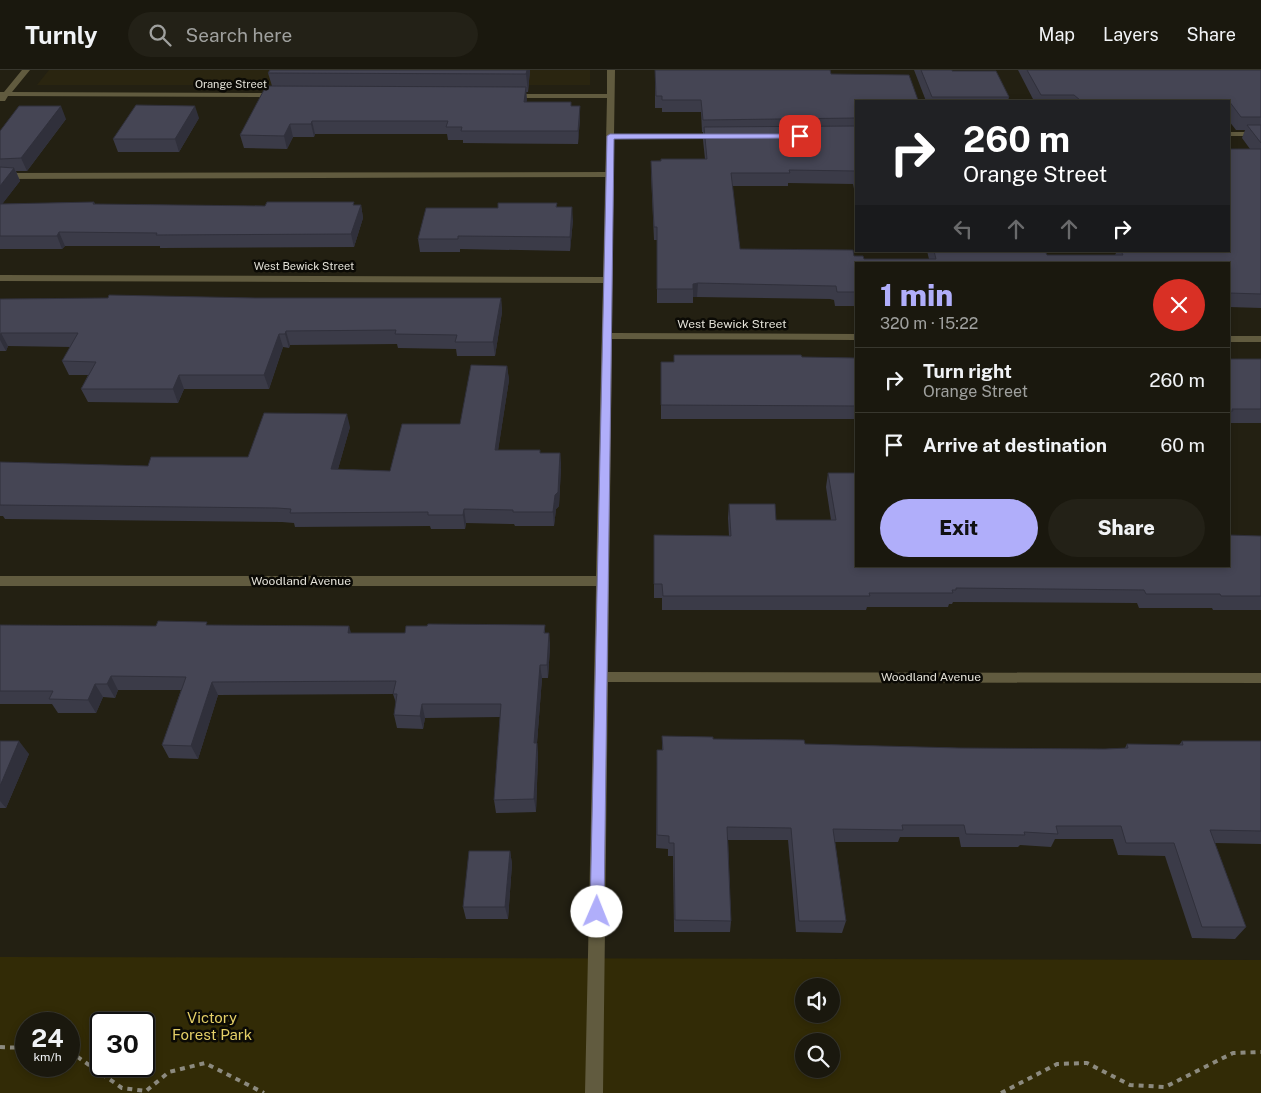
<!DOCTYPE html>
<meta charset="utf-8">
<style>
body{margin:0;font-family:"Public Sans",sans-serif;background:#232117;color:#f1f3f6;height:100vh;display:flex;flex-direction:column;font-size:19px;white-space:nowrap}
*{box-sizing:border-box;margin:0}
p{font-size:16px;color:#9fa09e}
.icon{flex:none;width:28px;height:28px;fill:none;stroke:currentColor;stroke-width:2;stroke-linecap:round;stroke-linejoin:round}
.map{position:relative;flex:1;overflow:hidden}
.sheet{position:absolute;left:855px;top:192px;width:375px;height:305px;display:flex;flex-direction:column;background:#1a180e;border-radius:0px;box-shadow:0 2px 8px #0003,0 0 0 1px #38372e}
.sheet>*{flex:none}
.hud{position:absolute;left:855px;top:30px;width:375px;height:152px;border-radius:0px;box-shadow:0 2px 8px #0003,0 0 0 1px #38372e;background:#202124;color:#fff;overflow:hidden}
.tools{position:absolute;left:795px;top:908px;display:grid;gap:10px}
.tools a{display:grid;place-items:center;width:45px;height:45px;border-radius:50%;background:#1a180e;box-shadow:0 2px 8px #0003,0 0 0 1px #38372e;font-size:25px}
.speed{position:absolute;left:15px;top:942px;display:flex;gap:10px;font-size:25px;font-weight:700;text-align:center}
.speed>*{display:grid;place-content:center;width:65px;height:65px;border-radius:50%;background:#1a180e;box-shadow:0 2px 8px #0003,0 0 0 1px #38372e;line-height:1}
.speed small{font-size:12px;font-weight:400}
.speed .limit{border:2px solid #111;border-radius:8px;background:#fff;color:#111}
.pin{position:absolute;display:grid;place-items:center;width:42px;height:42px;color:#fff;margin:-21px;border-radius:10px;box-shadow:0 2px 8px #0006}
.me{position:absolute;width:55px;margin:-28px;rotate:1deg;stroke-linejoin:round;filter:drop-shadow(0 0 4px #0008)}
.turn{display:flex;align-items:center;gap:18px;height:105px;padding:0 25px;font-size:22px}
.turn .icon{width:65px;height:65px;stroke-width:2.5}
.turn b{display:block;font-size:35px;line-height:42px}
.lanes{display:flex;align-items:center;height:48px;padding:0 25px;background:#0003;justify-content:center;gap:25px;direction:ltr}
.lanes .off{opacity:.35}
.round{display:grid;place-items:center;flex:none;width:52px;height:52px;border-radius:26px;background:#232117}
.overview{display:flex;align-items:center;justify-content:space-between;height:85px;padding:0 25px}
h1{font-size:30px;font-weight:800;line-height:38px;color:#b0aefa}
.action{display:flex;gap:10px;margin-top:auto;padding:10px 25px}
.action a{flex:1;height:58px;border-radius:30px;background:#b0aefa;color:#111;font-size:20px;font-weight:800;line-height:58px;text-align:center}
.action a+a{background:#232117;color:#f1f3f6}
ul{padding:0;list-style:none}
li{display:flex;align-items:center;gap:15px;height:65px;padding:0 25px;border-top:1px solid #38372e}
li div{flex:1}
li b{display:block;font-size:19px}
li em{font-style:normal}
header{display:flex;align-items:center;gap:30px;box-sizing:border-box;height:70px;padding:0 25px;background:#1a180e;border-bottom:1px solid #38372e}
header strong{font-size:24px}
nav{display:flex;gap:28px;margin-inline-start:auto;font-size:18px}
.search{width:350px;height:45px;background:#232117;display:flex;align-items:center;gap:12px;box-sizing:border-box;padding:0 18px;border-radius:28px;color:#9fa09e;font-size:19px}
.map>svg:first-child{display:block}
.built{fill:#2a2510}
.green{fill:#322b06;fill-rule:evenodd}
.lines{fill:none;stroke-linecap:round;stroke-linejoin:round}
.path{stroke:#8c8a7f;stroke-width:4;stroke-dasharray:5 5;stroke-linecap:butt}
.service{fill:#615b3f;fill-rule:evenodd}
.minor{fill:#615b3f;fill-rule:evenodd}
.wall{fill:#3b3b48}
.shaded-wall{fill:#30303b}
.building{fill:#454554;stroke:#30303b}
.route{fill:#b0aefa;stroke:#7271a2}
.labels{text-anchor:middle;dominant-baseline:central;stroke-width:5;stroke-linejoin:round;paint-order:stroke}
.far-street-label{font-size:11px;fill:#e4e2d9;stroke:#0b0a05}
.street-label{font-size:12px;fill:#e4e2d9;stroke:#0b0a05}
.near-park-label{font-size:15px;fill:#e4cf67;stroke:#0b0a05}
</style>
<header>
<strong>Turnly</strong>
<div class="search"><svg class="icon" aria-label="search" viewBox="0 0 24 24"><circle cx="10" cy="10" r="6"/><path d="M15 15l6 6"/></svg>Search here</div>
<nav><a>Map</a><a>Layers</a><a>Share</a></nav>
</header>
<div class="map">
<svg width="1261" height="1023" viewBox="0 0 1261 1023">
<rect width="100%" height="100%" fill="#232012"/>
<path class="built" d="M49 0H590V15H37Z"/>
<path class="green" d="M0 887 1261 890V1023H0ZM804 916H831V944H804ZM26 954H69V996H26ZM101 954H144V996H101ZM804 971H831V999H804Z"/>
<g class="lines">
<path class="path" d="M0 977 26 978
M69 981 122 1018 146 1021 169 1002 205 993 264 1023
M1001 1023 1057 994 1087 993 1130 1015 1165 1017 1233 983 1261 982"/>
<path class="service" d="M610 102 613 103V107L0 109V103Z"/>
<path class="minor" d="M22 0H30L12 22 279 23 283 25 279 27 8 26 5 31H0V22H4Z
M607 0H615L614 65 719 64 723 66 719 68 614 69 612 263 856 264V270L612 269 608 602 1261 603V613L608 612 603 1023H585L596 516H0V506H596L603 213 0 211V205L603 207 607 28H511L507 26 511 24H607Z
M1229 62H1261V66H1229Z
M1229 266H1261V272H1229Z"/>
</g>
<path class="wall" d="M270 0H530L528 22H526V32H571V36L580 48 578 74 463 73V70H448L447 64H315L314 67H293L287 79 244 78 240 65 272 16 268 3Z
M655 0H830L831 4 918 30V31H856V129L853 114 788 113V116H732L740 179 854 186 864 189H929L927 181H1045L1047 185H1115L1117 181H1229L1250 79 1242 68 1245 60H1236L1229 51V31H1034L1018 0H1261V238L1229 237V194H856V236H835L834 230 830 229 697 227H693V233H657V170H654L651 104V91L705 89 703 70V62H702L701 42H662V38H655Z
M914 0H952V1L1009 27 1008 31H926Z
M199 48 179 82H118L113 69Z
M66 49 27 101H16L20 111 2 134 94 132 95 134 265 136 354 132V135H361L363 148 354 177 160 178V176H65L62 179H0V61Z
M557 133V137L573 150 570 181 460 179V182H420L418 169 498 138Z
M501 228 502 242 495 286H457L456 279 398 278 397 274 290 275 289 278 283 277 269 319H184L178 333 88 332 81 319 88 305H69L62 291 71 277 8 276 6 281H0V229Z
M674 285 856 288V349H661V292H674Z
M1229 289H1261V353H1229Z
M507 296 509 310 498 380 540 383H560L561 397 559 436 556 439 554 456H515L514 454 466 453 465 459H431L430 456 295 457 294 453 282 452 5 449 3 446H0V392L148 396 248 387 350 357 338 399 390 401 460 354Z
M828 403 856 496 1261 466V540H1213L1212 538H1139L1137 533 953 532 952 534H949L948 537H867L866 540H662V528H654V465L729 466 728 448 729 434 776 450H831L826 417Z
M0 555 156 556 208 555 352 563H405L545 555V563H549L550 577 548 608H542L537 673 538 686 536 742 496 743 494 730 500 647 425 648 423 659 397 658 394 645 396 633 393 624 218 625 198 689 169 688 162 675 181 620H118L115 628 103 627 96 643H58L52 634H0Z
M662 666 805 674 959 678 1105 679 1125 678 1127 674 1179 675 1182 671H1261V774L1215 773 1246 857 1235 869 1192 868 1165 786 1118 785 1113 769H1055L1051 777 1020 775 1018 777H961L959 767H900L898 772H835L846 851 842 863 796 862 788 770H728L731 851 730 862H674L673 786H668V779L656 778 657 693 662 680Z
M0 671 29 684 6 738H0Z
M510 781 512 794 508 849H466L463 837Z"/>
<path class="shaded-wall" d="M527 0H530L528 22 526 4Z
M526 17 527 30 525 44 524 32Z
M61 36 66 49 27 101 21 88Z
M195 36 199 48 179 82 175 69Z
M580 36V48L578 74V61Z
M312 51 315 64 314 67 311 54Z
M290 54 293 67 287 79 284 66Z
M14 98 20 111 0 137V116Z
M361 135 363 148 354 177 351 164Z
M572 137 573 150 570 181V167Z
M59 162 65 176 62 179 57 166Z
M698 213 697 227H693V214Z
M501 228 502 242 495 286 493 272Z
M286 261 290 275 289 278 285 264Z
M1 263 8 276 6 281 0 270V265Z
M279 264 283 277 269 319 264 305Z
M507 296 509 310 496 394 495 380Z
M179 305 184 319 178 333 173 319Z
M347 344 350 357 334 413 331 399Z
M560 383 561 397 559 436 556 439 554 456 553 442 555 425Z
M464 439 466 453 465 459 463 445Z
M349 556 353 569 348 563Z
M549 563 550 577 548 608 547 595Z
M540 595 542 608 536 686 534 673Z
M111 606 118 620 115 628 107 614Z
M212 612 218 625 198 689 191 676Z
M95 614 103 627 96 643 88 630Z
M422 634 425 648 423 659 420 646Z
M19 671 29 684 6 738 0 731V716Z
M537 673 538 686 536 742 534 729Z
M510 781 512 794 508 849 505 837Z"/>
<path class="building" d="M270 0H527L526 4 268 3Z
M655 0H830L831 4 909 5 918 30H867V31H856V48L703 50 701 30H662V26H656Z
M921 0H952V1H996L1009 27H932Z
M1027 0H1261V47H1241L1229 31 1225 30H1160V31H1131L1130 30H1080L1074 25H1041Z
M266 16 526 17 524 32H571V36H580L578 61H461L462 57H446L448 51H312L311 54H290L284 66 240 65Z
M136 35 195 36 175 69H113Z
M19 36H61L21 88 0 89V61Z
M1247 55H1261V73Z
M856 56V107L855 101 789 100 790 103H731L740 179 853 180 854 186H863L864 189H936L934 181H1045L1047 185H1123L1121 181H1229V79H1261V224L1229 223V194H856V222H837L836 216H832L698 213 693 214V219H657V157H654L651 91H661V89H707L704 57Z
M0 97 14 98 0 116Z
M94 132 93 134 265 136 267 132H354L353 135H361L351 164 156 165 157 163 59 162 57 166H0V134Z
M498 133H557L556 137H572L570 167 458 166V169H418L426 138H498Z
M109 225 256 228H501L493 272H455L457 265 395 264 396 260 286 261 285 264H279L264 305H179L173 319H81L96 292 62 291 78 263H1L0 265V229L108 228Z
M674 285H801L802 287 856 288V336L661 335V292H674Z
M1229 289H1261V339H1232L1233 341H1229Z
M471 295 507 296 495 380H540V383H560L558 422 555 425 553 442H513V440L464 439 463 445H428V442L290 443 291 439 277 438 0 435V392L148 396 151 387H248L264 343 347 344 331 399 390 401 402 354H460Z
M828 403H856V496H1229V465L1261 466V526H1221L1220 524H1146L1144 520 956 518V520H952L953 523H869L870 526H663L662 514H654V465L731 466 729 434H775L776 450H836Z
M158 551 207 552 206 555 349 556 348 563H405L406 556H427L428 554 545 555 544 563H549L547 595H540L534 673H537L534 729 494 730 501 634H422L420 646 394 645 397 624H393L396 611 212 612 191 676 162 675 186 607 111 606 107 614H95L88 630 49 629 53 621H0V555L156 556Z
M662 666 713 667V669L804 670 805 674 959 678 1105 679 1128 678 1127 674 1183 675 1182 671H1261V761L1210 760 1246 857H1202L1174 773H1126L1121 756H1056L1058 764 1024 762 1025 765 966 764 964 755H902L903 760 833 759 846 851H799L791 758 727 757 731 851 675 850 674 773H669V766L657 765V680H663Z
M0 671H19L0 716Z
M469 781H510L505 837H463Z"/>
<path class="route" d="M610 64H800L803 66 800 68 614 69 604 842 602 847 597 849 592 847 590 842 607 66Z"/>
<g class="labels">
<g class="far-street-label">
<text x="231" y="14">Orange Street</text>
<text x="304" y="196">West Bewick Street</text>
</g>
<g class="street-label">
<text x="732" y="254">West Bewick Street</text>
<text x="301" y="511">Woodland Avenue</text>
<text x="931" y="607">Woodland Avenue</text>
</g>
<g class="near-park-label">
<text x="212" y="947">Victory<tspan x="212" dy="17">Forest Park</tspan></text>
</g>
</g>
</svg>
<div class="tools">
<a><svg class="icon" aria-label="sound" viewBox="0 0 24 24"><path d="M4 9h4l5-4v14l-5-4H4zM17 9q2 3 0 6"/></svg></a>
<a><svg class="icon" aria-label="search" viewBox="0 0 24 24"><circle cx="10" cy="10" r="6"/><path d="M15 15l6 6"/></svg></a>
</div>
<div class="speed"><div>24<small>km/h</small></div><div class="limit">30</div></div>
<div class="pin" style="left:800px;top:66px;background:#d93025"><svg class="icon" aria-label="arrive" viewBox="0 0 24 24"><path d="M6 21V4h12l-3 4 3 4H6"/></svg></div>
<svg class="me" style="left:597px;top:842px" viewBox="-20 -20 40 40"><circle r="19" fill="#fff"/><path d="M0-13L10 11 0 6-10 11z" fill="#b0aefa"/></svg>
<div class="hud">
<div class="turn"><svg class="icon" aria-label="right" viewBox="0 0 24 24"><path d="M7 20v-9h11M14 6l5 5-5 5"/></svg><div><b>260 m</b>Orange Street</div></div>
<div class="lanes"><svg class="icon off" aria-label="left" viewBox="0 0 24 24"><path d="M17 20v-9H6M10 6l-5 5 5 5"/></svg><svg class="icon off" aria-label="ahead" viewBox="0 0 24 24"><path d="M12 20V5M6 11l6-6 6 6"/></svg><svg class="icon off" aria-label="ahead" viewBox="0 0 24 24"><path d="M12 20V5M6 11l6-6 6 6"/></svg><svg class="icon" aria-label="right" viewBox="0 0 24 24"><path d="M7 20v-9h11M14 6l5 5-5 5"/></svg></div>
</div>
<section class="sheet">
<div class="overview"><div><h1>1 min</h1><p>320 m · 15:22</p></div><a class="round" style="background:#d93025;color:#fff"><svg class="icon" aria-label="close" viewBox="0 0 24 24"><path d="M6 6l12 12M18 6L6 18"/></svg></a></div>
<ul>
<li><svg class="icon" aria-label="right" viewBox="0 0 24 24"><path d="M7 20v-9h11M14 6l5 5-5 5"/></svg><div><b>Turn right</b><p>Orange Street</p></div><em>260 m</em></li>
<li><svg class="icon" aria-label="arrive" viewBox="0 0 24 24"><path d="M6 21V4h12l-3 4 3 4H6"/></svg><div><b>Arrive at destination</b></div><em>60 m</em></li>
</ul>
<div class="action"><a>Exit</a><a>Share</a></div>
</section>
</div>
